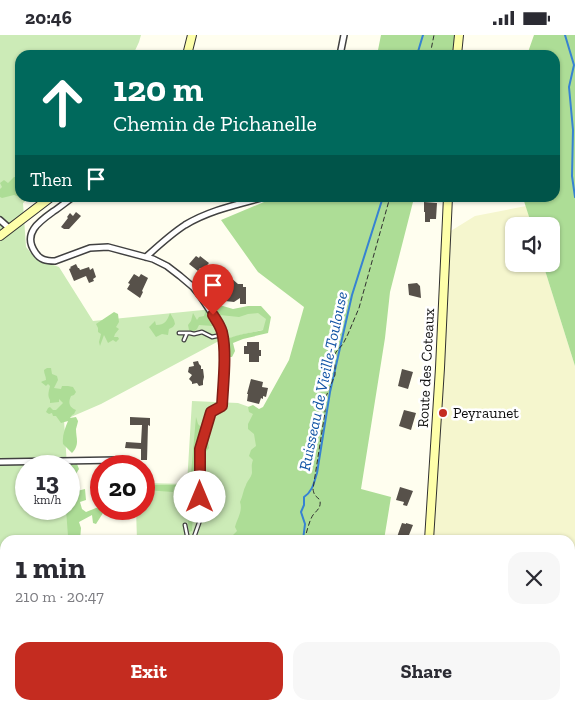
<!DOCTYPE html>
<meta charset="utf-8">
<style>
body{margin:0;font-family:"Zilla Slab",serif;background:#f7f7f7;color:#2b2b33;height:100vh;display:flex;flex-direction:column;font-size:19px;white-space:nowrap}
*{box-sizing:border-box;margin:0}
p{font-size:16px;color:#7c7c81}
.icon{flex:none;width:28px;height:28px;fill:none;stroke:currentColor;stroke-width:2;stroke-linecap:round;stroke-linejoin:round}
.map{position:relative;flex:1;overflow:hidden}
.drawer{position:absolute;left:0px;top:500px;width:575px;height:175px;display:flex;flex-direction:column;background:#fff;border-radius:15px 15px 0 0;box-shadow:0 1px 4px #0004}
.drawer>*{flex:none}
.top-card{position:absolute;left:15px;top:15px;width:545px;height:152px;border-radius:15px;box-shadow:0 1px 4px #0004;background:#00695c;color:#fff;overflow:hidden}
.buttons{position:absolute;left:505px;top:182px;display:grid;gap:10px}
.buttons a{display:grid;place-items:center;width:55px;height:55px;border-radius:10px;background:#fff;box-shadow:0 1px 4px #0004;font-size:25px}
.speed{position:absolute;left:15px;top:420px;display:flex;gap:10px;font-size:25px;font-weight:700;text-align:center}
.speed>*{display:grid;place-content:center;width:65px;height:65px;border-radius:50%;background:#fff;box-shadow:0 1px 4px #0004;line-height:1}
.speed small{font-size:12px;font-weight:400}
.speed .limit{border:8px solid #d22;background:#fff;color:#111}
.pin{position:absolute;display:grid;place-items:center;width:42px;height:42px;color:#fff;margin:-51px -21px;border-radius:50% 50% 50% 0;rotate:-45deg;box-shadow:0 0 5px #0007}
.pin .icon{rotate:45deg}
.me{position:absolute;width:55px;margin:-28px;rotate:0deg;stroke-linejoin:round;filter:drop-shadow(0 0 4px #0008)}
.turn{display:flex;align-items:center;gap:18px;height:105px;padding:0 15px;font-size:22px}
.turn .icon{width:65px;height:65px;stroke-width:2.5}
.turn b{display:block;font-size:35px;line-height:42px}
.then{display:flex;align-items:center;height:48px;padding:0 15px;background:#0003;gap:10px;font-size:19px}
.round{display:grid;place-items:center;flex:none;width:52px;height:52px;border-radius:15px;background:#f7f7f7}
.headline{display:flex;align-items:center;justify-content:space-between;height:85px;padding:0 15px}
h1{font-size:30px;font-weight:700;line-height:38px}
.button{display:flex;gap:10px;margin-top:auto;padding:10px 15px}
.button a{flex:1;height:58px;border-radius:15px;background:#c42c20;color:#fff;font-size:20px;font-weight:700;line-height:58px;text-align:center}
.button a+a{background:#f7f7f7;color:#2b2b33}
.status{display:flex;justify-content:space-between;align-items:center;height:35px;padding:0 25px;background:#fff;direction:ltr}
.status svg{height:14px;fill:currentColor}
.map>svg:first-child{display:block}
.farmland{fill:#f5f6ce}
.green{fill:#ccebb7}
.forest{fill:#addd96}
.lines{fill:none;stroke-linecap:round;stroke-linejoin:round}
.stream{stroke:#3682d2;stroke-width:2}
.building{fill:#57514a}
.lane-casing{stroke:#414141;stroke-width:5}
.street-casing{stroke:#414141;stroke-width:8}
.secondary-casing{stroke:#303030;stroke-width:10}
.path{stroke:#303030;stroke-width:1;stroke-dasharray:5 2.5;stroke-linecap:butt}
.lane{stroke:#fff;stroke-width:2.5}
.street{stroke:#fff;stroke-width:5}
.secondary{stroke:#feffaa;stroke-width:8}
.route-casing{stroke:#7f1d15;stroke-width:12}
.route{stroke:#c42c20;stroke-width:9}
.poi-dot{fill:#c42c20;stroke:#fff;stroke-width:2}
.labels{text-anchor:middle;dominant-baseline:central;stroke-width:5;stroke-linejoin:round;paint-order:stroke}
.street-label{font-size:15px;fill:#0e0e0e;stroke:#fff}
.poi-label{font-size:15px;fill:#0e0e0e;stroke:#fff;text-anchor:start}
.water-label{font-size:16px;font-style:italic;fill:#1254a5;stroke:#fff}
</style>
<div class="status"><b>20:46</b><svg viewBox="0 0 49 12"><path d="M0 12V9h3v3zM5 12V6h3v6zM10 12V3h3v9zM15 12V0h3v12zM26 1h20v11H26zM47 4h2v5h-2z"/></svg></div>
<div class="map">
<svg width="575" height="675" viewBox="0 0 575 675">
<rect width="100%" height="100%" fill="#fffeef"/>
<path class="farmland" d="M526 171 532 191H514V229H543L575 331V528L570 540V505H425L435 361 441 202 475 181Z
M575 618V675H509L525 670H570V627Z"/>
<path class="green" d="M0 0H141L139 7 133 20H20V162L29 163 23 168 26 212 36 224 59 232 93 286 203 275 258 274 268 283 267 294 244 299 217 307 101 369 64 385 67 431H26V474H69L74 505H5V636H0Z
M192 366 238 368 260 376 258 422 237 500 231 505H137L136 474H144V448L187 449Z"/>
<path class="forest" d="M381 0H455L454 20H377Z
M534 0H575V331L543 229H551V191H532L523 163 555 162V20H527Z
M20 137V162L14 160 2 163 0 162V154L2 152 0 148 4 145 8 148 14 142H18V138Z
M320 163H414L390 257 385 303 361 454 391 462 384 505H228L237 496 235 492C237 484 243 476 240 467 243 461 243 455 246 450 247 446 251 443 252 438 252 433 251 430 253 425L249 421 251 415 256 411 254 399 248 394V389L253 379 249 377 248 372 253 370 259 374 263 372 289 325 304 272 258 237 221 185 264 167 268 163H309L318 167Z
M210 270 223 271 233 274 248 271H261L271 282 268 298 243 304 233 308 235 316 232 322H226L225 305C237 299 250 298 263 295L266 284 258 278 248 279 239 282 220 280 215 281Z
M206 275C213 280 215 282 213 291L199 290 197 294 192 298 189 295 188 290 191 286 193 278 197 285 199 282 204 281Z
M114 277 118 279 119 287 116 292 119 294 115 299 114 302H118L119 304 116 307 113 305 108 308 104 300 100 311 99 307 101 299 98 297V293L96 289Z
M170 278 174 285 175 289 173 292 169 294 168 300 162 299 156 302 149 292 155 286 156 290C165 290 167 286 170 278Z
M47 333H51L52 339 57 341 58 345 54 353 61 354 62 351H68L73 352 76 357 74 360 71 361C68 368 69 372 76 375L74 379 72 380 70 383 76 382 78 386C78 387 76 394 76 394 76 404 80 409 72 418L63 409C62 401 65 393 68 386L61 388 56 381H53L52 378 49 379 46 377 48 373 50 372 53 375H56L63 368 59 364V367L50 368V365C47 360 49 356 50 351L48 349 46 351 41 347 43 346 46 345C46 341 44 339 44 335Z
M196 382 198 389 202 393 203 399 200 405 204 406 206 408 208 407 209 413 205 418 200 419 198 451H195L192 496 189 497 188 491 190 455 178 456V452H174L173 457 145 455 144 450H190Z
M68 423 73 430 77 429 79 434 76 439 72 443 73 456H77L85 454 86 465 80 467 82 474 86 477 101 471V474H113V475L103 478 96 489 93 488 92 480 79 487 81 493 80 505H69L68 501 66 474H69V431H66Z
M575 528V618L570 627V540Z
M0 636H5V670H349L347 675H0Z"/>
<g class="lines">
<path class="stream" d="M565 0 574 30 569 52 573 95 572 141 575 162
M417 20 423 0
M303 505 305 489 301 477 304 470V462C313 456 314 447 317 438L330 357 352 260 383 162
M225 675 227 670"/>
</g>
<path class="building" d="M424 167 437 168 436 184H430V187H425V177H424Z
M76 177 81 181 69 194H64L61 192 68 183 67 182 70 178 73 181Z
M196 221 199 223 200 221 209 228 203 235 200 233 198 236 189 229Z
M76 229 78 233H79L80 235 89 232 90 235 93 233 96 242 93 244 94 246 89 248 86 241 74 246 69 234 71 233 70 232Z
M134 239 139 242 141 239 148 243 142 256 143 257 140 263 127 254 130 249 128 248Z
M231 243 238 249H243V252H246V269H240V263L234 267 225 266V257H223L220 253Z
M417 248 420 251 421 263 409 260 408 249Z
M247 307H259V315H261V321H259V327H249V319H244V311H247Z
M198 326 199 329 201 331V334H203L204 342 203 346V350L199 351 197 348 192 349V347L189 344 192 340 188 337 189 332 194 331 193 327Z
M402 334 413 337 408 354 398 351Z
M251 344 263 347 262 352 268 353 266 362 263 361V364L261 363 259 369 247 366 248 359H247Z
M404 375 416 378 411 395 399 391Z
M130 382 150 383V391L148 390 147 425H141V414L125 413 126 407 141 408 142 390H130Z
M400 452 413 456 407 471 403 470 404 467 396 465Z
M402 488 406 489V488L413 490 407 505 397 502Z"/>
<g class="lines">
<g class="lane-casing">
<path id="lane" d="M179 298H190L194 299 202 297 212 302 221 300
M184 305 187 298
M185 490 188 505
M193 505 199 488 202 473 200 462V413L211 377 222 371V360"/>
</g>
<g class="street-casing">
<path id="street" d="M340 20 344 0
M73 162C66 167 60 172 54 176 40 186 22 198 35 217 40 225 46 226 55 226L90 213 108 212 153 224 167 231 180 241 193 252 201 262 217 286 222 297 224 316 222 359
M0 185 9 193
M146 222C158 211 171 199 185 190 208 176 235 170 261 163
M0 427 119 425"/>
</g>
<g class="secondary-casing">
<path id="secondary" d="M187 20 192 0
M457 20 459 0
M0 201 51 162
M429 505 440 333 448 162
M403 675 404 670"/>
</g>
<path class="path" d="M430 20 434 0
M304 505C307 497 309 486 313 480 318 474 321 473 320 465 316 461 314 461 313 454L325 377V364L335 340V332L334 323 336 317 343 309 348 299 359 273 390 162
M230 675 232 670"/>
<use href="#lane" class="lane"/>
<use href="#street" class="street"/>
<use href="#secondary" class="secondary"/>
</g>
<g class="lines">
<g class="route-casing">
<path id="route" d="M200 462V414L211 377 222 371C223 350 227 317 222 297 220 290 216 285 213 280"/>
</g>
<use href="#route" class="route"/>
</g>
<circle class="poi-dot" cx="443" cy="378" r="5"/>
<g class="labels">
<g class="street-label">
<text transform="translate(426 333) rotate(-87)">Route des Coteaux</text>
</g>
<g class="poi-label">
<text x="453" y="378">Peyraunet</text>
</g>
<g class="water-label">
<text transform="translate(323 346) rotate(-78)">Ruisseau de Vieille-Toulouse</text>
</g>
</g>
</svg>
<div class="buttons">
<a><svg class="icon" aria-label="sound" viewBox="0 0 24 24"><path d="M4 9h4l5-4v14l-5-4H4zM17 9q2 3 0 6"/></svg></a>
</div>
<div class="speed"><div>13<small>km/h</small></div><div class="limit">20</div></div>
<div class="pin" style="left:213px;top:280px;background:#d93025"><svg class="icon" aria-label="arrive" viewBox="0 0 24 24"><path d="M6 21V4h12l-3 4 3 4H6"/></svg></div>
<svg class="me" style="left:200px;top:462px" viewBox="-20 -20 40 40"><circle r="19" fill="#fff"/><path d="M0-13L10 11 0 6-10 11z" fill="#c42c20"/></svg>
<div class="top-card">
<div class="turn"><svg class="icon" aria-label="ahead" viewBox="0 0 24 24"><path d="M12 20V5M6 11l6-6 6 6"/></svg><div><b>120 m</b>Chemin de Pichanelle</div></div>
<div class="then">Then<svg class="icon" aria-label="arrive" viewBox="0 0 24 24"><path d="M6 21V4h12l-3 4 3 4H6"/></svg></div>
</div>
<section class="drawer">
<div class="headline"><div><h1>1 min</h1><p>210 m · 20:47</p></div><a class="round"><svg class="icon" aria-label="close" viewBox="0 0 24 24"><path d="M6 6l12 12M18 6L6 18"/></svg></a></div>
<div class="button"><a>Exit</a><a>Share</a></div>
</section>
</div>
